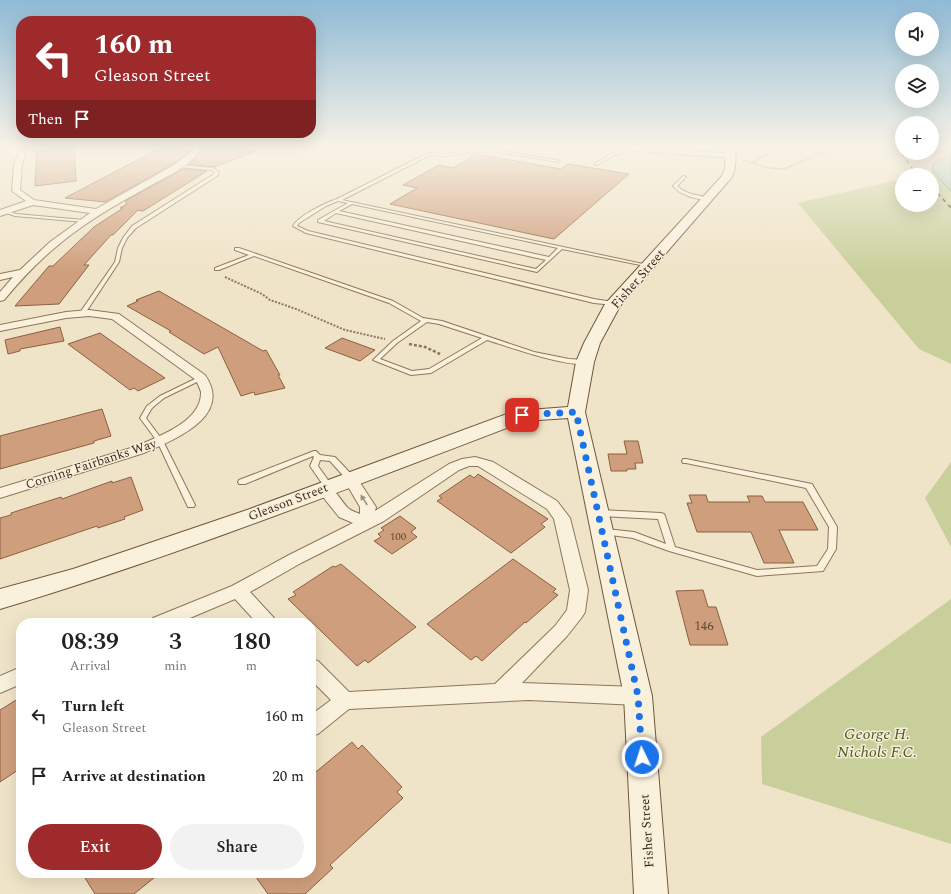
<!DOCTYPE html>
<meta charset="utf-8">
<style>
body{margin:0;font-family:Spectral,serif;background:#f2f2f2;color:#222;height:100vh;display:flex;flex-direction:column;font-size:15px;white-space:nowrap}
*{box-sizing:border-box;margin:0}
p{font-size:13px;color:#767676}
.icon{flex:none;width:22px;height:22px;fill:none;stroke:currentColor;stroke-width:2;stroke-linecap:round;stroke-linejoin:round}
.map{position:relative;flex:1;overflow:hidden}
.side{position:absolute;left:16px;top:618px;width:300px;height:260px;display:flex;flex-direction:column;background:#fff;border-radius:16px;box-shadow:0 4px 16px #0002}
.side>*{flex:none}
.top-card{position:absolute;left:16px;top:16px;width:300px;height:122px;border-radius:16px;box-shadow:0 4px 16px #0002;background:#9e2a2b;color:#fff;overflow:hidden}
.controls{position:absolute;left:895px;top:12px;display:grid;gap:8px}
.controls a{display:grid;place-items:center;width:44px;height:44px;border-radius:50%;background:#fff;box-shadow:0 4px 16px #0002;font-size:20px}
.pin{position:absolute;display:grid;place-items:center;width:34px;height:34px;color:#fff;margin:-17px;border-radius:8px;box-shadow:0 2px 6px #0006}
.me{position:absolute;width:44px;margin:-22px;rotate:356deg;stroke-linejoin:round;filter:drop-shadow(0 0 3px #0008)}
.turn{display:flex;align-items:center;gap:14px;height:84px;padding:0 12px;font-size:18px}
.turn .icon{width:52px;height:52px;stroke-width:2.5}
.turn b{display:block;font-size:28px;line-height:34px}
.then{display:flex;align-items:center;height:38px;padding:0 12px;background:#0003;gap:8px;font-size:15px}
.eta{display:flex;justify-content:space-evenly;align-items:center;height:68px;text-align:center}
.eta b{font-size:24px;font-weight:600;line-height:28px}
.button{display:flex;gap:8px;margin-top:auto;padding:8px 12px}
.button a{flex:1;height:46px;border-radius:24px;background:#9e2a2b;color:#fff;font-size:16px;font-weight:600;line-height:46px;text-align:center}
.button a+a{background:#f2f2f2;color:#222}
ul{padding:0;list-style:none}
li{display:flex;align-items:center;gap:12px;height:60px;padding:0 12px}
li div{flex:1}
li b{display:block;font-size:15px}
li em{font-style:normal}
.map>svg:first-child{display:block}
.green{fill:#c9cf9b}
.water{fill:#a9c4bc;stroke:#6f938a}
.building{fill:#cf9f7d;stroke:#8d5f41}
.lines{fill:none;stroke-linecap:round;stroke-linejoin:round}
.lane-casing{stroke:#8d765c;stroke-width:2}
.street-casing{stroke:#8d765c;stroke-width:2}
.secondary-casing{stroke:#6f573f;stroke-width:2}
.path-far2{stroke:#8d765c;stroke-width:1.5;stroke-dasharray:1.5 1;stroke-linecap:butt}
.path-far1{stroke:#8d765c;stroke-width:2;stroke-dasharray:2 1.5;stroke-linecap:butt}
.path{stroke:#8d765c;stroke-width:2.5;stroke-dasharray:3 2;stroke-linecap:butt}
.lane{fill:#faf1dc;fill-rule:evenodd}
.street{fill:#faf1dc;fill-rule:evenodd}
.secondary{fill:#faf1dc;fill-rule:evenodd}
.rail{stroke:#3d2e20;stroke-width:1.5;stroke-dasharray:4 4;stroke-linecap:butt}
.oneway{fill:#9c907e}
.route{stroke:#1a73e8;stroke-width:7;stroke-dasharray:0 12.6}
.labels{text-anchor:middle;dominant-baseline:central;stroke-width:3;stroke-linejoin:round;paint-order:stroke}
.number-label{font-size:11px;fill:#624a37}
.street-label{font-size:13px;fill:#3d2e20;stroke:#f7eed8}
.near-number-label{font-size:13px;fill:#624a37}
.near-park-label{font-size:16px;font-style:italic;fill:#4d5a26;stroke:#f7eed8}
</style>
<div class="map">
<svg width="951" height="894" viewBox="0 0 951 894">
<rect width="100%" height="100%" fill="#f0e4c8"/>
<path class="green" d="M616 147H720L719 155Z
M951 168V364L919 349 798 203 902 179V205H932V175H920Z
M951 462V547L925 498Z
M951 599V844L762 784 761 737Z"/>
<path class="water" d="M951 153V192L932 170 934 163Z"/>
<path class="building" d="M47 147H74L76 181 35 186 37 150 47 149Z
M162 147H193L192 150 173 164 105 202 65 198Z
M201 147H261L262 149 214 167 189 164 199 154Z
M477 154 561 169 568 164 629 174 554 239 390 204 417 188 403 185 439 165 453 168Z
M183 169 207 171 143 211 138 210 113 235H111L84 265H89L59 304 15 306 49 266H53L94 227 123 208H120L127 204 125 201Z
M159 291 263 351 266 350 280 375H278L285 388 259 394 255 395 254 392 241 396 218 347 204 354 169 332 171 331 127 306 138 301 136 300Z
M60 327 64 341 20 349V351L8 354 5 340Z
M100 333 134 357 165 378 138 391 134 388 130 390 68 344Z
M342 338 375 350 360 361 325 348Z
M102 409 111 436 94 441V443L0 469V436Z
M624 441H638L643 463H635L636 469H627V471H611L608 454H627Z
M478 474 548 519 541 524 545 527 511 553 437 501 442 498 439 496 470 475 474 478Z
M131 477 143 510 124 517 125 519 98 528 97 526 0 559V518L11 515V513L61 497 62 499 112 481V483Z
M689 495H706L708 502H750L747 496H762L765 502H803L818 530H779L794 563H764L751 532H697L687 503H692Z
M400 516 416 528 411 532 417 537 392 554 374 541 381 537 378 534 384 530 381 528Z
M513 559 556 589 553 592 558 595 526 623 525 622 482 661 476 656 471 660 427 624Z
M341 564 416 627 368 663 365 660 357 666 288 599 296 595 293 592 333 566 335 567Z
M703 590 708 607H716L728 645H690L676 591Z
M21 697V768L0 782V710Z
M352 742 358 749 362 745 402 787 397 792 403 798 330 865 333 868 305 894H268L253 873H311V776Z
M82 873H160L134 894H95Z"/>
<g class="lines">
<g class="lane-casing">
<path id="lane" d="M634 147 635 149 615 155 597 165 594 164 613 153Z
M493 149 560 161 558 162 493 151 462 153 447 156 430 155 342 200 648 265H650V267L562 249 537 272 318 222V220L348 203 338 201 326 206 299 223 297 226 308 231 594 299 613 302 616 304 615 305 594 303 306 233 293 226C298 216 325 203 337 199L428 153 447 154 462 151ZM352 204 558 248 549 257 339 211ZM336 213 546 260 536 269 324 221Z
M177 165 213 168 219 172 217 176 136 228 127 238 122 248 119 262 84 315H80L79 314 115 262 118 248 123 238 132 226 214 174 215 172 212 170 178 167 176 166Z
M683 176 686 177 677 186C686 195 699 195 710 198V200C698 200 681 196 673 186Z
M4 210 16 214 84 220 86 221 84 222 15 216 4 212Z
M235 248H239L393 301 423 318 442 321 534 352 569 359 585 360 588 362C575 371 504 345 487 340L431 373 411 375 373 360 393 341 421 321 389 303 254 256 219 270H215V268L249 255 235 250ZM427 322 439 324 482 338 429 369 412 371 380 359 397 343Z
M201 376 204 378 203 379 164 398 152 408 146 418 163 441 195 505 194 507H188L187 505 157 441 140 418 147 406 160 396Z
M314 451H316L320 455 335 457 353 476 354 478 353 480H347L330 461 320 460 318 466 333 487 329 489H326L310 466 314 457 313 456 245 484H239L238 482 239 480Z
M683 459H686L812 484 837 527 836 549 823 571 757 576 669 551 633 538 603 534 602 532 603 530 606 529 634 532 666 544 658 519 600 516 597 515 596 513 597 511 600 510 661 513 664 514 665 516 675 547 757 570 817 566 828 549 829 527 806 488 686 463H683L682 461Z"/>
</g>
<g class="street-casing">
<path id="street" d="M21 147H27L22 165 20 190 34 200 96 209 174 165 193 151 194 147H200C198 163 160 180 146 188 115 205 84 223 57 246 37 262 20 281 4 300L0 301V292L13 277 0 280V274L20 270 50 242 90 213 33 205 0 216V210L26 201 12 191 14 165Z
M611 147H636L730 154 734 156 730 158 614 149Z
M89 310 119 314 205 375C234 417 173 440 144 453L0 498V488L134 447C157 437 202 422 201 392 200 388 197 383 196 380L112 319 89 316 66 318 0 331V325L66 312Z
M475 457 493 462 557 501 570 518 588 590 585 612 582 617 567 636 522 683 638 687 645 690 648 696 645 702 638 705 529 700 349 709 318 734 311 736V715L331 700 311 680V659L318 661 349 692 495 684 555 626 567 610 570 590 554 519 547 509 478 466H469L459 470 384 521 301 563 250 592 274 618 277 623H257L235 599 178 623H150L153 618 232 586 289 555 353 523 339 517 319 492 317 489 319 486C333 482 339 499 348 508 351 511 356 512 360 514V507L343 478 345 475 350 473 355 475 376 507 375 511 449 464 462 459Z
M21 667V684L0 693V676Z"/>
</g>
<g class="secondary-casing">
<path id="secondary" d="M726 147H736L735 168 732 177 620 306 600 343 594 362 585 412 652 696 668 894H634L624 696 568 418 525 421C351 487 178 556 0 609V589L73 569 247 510 515 411 568 407 576 362 584 343 605 304 722 176 725 168Z"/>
</g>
<path class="path-far2" d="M582 147 604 149
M801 147 820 154
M743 160 769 168 784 169 819 154 857 147
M753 162 779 147"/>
<path class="path-far1" d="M225 277 262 294 270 300 296 309 345 330 385 339"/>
<path class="path" d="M409 344 425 347 440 354"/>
<use href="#lane" class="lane"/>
<use href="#street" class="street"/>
<use href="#secondary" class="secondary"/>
<path class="rail" d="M897 147 917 175
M932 187 951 208"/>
</g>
<defs><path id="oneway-solid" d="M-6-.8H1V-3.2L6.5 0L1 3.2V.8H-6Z"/></defs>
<use class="oneway" href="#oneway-solid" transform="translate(364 500) rotate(-123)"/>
<linearGradient id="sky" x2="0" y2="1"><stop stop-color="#8fbad6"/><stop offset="0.54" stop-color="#f8f3e6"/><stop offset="1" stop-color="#f8f3e6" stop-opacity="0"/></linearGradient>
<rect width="951" height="272" fill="url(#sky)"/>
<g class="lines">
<path class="route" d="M522 415 576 412 638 696 642 757"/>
</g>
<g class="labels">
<g class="number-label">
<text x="398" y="536">100</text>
</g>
<g class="street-label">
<text transform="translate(638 279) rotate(-49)">Fisher Street</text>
<text transform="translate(91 464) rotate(-18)">Corning Fairbanks Way</text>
<text transform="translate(288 502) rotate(-21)">Gleason Street</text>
<text transform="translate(647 831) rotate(-94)">Fisher Street</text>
</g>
<g class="near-number-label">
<text x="704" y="626">146</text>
</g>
<g class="near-park-label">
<text x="877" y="734">George H.<tspan x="877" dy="18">Nichols F.C.</tspan></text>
</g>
</g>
</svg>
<div class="controls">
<a><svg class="icon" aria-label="sound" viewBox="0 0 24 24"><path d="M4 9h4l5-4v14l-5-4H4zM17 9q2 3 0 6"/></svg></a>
<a><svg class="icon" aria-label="layers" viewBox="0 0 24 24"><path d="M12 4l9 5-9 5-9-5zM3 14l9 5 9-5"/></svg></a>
<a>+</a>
<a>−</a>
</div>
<div class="pin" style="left:522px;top:415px;background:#d93025"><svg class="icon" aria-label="arrive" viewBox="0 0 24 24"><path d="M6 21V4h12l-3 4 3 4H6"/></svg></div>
<svg class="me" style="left:642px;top:757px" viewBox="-20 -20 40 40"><circle r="17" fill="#1a73e8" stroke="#fff" stroke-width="3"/><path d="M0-11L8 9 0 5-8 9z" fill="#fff"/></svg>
<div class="top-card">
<div class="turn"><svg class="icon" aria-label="left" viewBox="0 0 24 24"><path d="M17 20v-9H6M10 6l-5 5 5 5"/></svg><div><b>160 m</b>Gleason Street</div></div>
<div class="then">Then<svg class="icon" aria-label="arrive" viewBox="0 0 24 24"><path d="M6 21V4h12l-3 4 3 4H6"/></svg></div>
</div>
<section class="side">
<div class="eta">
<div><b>08:39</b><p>Arrival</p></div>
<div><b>3</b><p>min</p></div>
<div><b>180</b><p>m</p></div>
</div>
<ul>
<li><svg class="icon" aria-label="left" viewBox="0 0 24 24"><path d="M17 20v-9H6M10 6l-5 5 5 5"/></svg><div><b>Turn left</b><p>Gleason Street</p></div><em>160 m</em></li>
<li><svg class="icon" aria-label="arrive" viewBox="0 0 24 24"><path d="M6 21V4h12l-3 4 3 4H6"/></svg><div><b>Arrive at destination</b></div><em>20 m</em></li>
</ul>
<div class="button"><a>Exit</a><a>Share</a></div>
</section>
</div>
